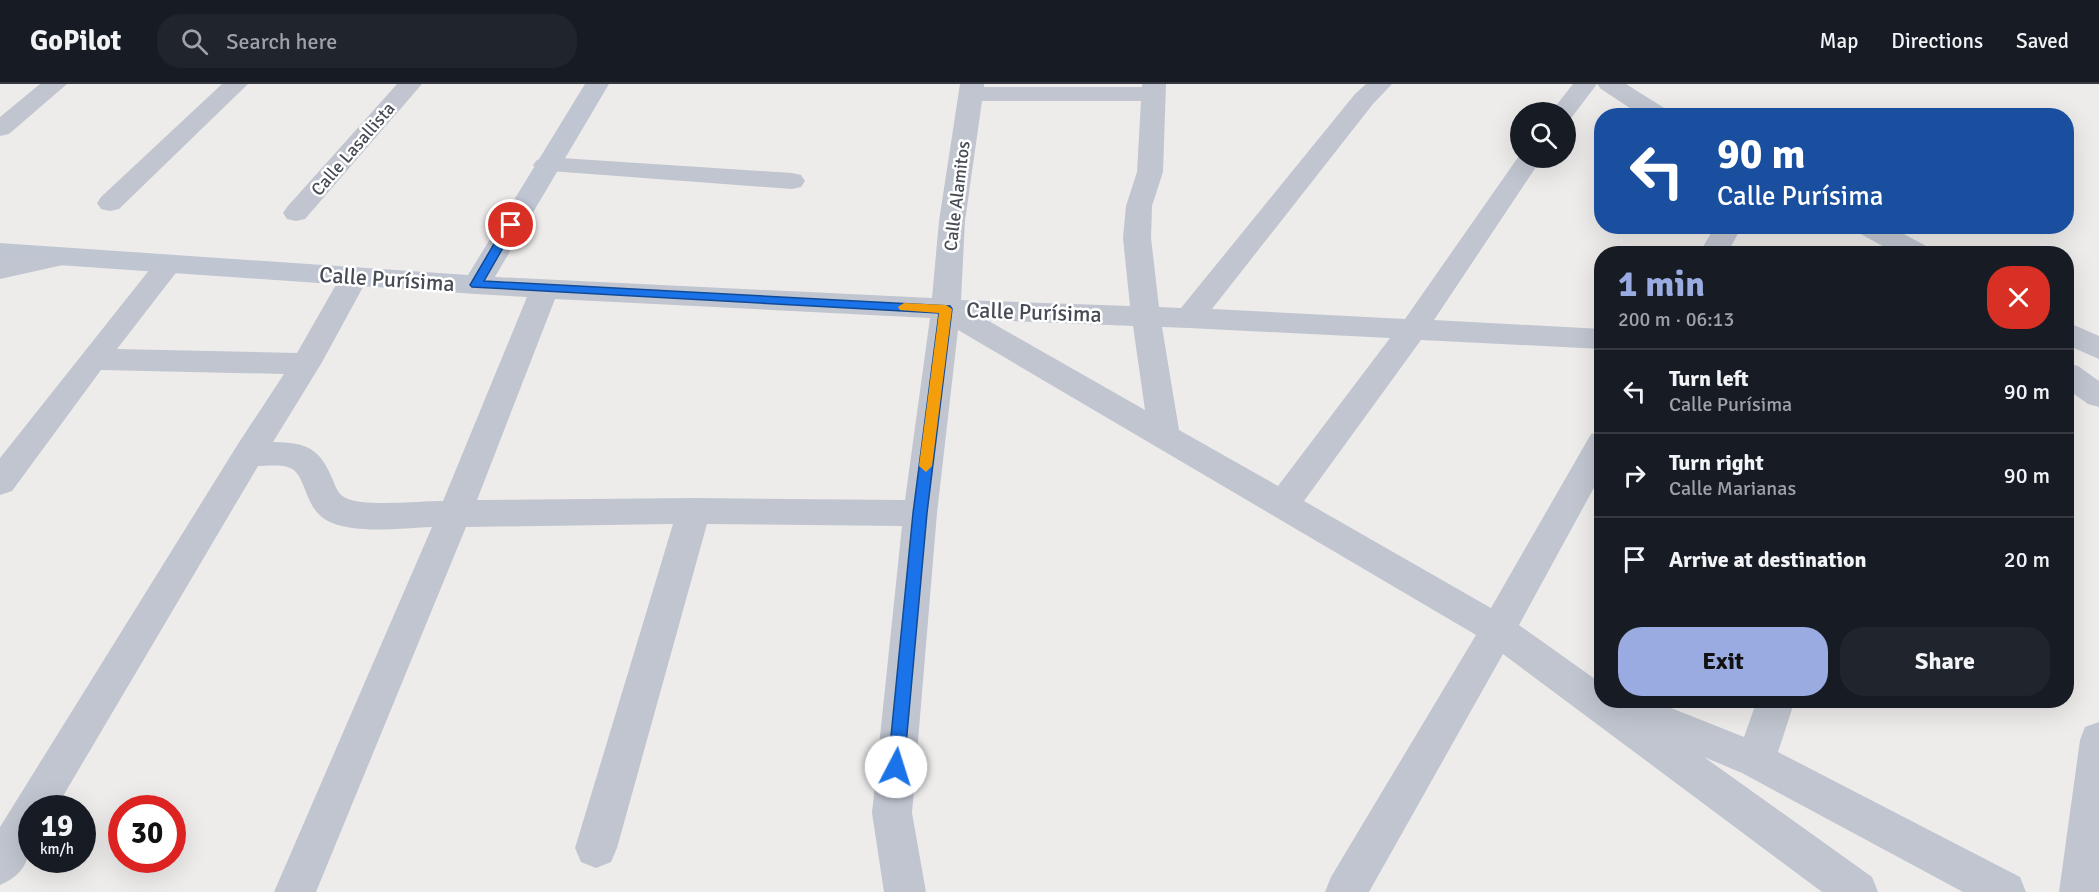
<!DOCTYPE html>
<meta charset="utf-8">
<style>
body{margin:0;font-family:Signika,sans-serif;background:#20242c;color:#f1f3f6;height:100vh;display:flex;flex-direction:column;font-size:22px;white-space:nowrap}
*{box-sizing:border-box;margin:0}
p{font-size:20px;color:#9ea1a6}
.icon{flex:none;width:33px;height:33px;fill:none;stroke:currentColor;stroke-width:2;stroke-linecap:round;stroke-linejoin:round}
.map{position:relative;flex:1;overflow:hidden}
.drawer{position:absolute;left:1594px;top:162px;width:480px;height:462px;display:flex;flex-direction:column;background:#171b24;border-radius:24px;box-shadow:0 6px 24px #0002}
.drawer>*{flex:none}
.banner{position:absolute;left:1594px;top:24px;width:480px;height:126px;border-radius:24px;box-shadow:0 6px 24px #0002;background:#1a4fa0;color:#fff;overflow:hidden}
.fabs{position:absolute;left:1510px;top:18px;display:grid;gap:12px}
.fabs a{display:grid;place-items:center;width:66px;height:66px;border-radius:50%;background:#171b24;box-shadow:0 6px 24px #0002;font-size:30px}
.speed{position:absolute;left:18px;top:711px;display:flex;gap:12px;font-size:30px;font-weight:700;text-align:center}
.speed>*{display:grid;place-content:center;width:78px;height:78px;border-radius:50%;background:#171b24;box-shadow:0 6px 24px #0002;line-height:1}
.speed small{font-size:15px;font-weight:400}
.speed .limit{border:9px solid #d22;background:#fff;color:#111}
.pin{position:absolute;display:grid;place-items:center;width:51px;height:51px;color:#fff;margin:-26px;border:3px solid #fff;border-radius:50%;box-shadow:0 2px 6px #0007}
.me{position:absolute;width:66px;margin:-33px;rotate:5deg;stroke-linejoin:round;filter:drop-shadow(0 0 4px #0008)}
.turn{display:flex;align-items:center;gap:21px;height:126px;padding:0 24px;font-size:27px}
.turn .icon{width:78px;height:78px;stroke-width:2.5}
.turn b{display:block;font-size:42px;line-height:51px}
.round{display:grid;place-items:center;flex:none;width:63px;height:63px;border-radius:24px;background:#20242c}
.headline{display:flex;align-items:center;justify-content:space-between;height:102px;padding:0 24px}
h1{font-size:36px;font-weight:700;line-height:45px;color:#99abe0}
.cta{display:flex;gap:12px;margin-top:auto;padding:12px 24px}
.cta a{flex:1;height:69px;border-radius:24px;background:#99abe0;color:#111;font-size:24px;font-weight:700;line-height:69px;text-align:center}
.cta a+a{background:#20242c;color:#f1f3f6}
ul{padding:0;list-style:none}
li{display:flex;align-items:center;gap:18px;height:84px;padding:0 24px;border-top:2px solid #363941}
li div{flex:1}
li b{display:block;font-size:22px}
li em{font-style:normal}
header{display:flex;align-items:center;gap:36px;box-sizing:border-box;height:84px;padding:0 30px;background:#171b24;border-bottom:2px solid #363941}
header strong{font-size:28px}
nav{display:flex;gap:33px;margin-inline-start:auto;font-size:21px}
.search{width:420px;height:54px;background:#20242c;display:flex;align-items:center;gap:15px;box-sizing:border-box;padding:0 21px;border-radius:24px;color:#9ea1a6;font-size:22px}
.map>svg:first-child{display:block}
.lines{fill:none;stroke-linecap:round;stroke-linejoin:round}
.street{fill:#c0c5cf;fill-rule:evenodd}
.secondary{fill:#c0c5d2;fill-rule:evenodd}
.route{fill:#1a73e8;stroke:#114b97;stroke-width:1.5}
.slow{fill:#f59e0b}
.labels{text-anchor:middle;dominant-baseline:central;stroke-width:5;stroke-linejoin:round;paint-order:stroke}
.far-street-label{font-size:18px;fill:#464b56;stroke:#fff}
.street-label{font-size:22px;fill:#464b56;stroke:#fff}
</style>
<header>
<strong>GoPilot</strong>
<div class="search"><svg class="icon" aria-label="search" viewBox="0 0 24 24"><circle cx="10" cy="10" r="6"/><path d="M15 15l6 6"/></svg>Search here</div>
<nav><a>Map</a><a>Directions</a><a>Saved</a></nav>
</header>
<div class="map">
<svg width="2099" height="808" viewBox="0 0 2099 808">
<rect width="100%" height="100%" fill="#eeeceb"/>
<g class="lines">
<path class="street" d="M40 0H67L9 50 0 52V33Z
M222 0H248L119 125 110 127 101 125 97 119 101 113Z
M397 0H422L305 135 296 137 287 135 283 129 287 123Z
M960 0H984V3H1142V0H1166L1163 88 1152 122 1151 154 1159 223 1181 224 1355 10 1366 0H1392L1373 20 1212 225 1405 235 1521 69V74H1542L1434 236 1602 245V265L1421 256 1304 417 1491 524 1591 350 1602 347V389L1519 541 1602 600V616H1651L1744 653 1757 616H1795L1778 668 2020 793 2026 808H1963L1742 689 1704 673 1872 793 1878 808H1822L1503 570 1369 808H1325L1331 793 1476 551 958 246 937 429 912 729 926 808H884L872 729 902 442 707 440 617 764 611 778 596 784 581 778 575 764 673 440 466 443 316 808H274L432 443C402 444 352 451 326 436 304 423 306 390 290 384 282 380 267 382 258 382L56 724H32C32 757 35 787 0 801V743L238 360 284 290 101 286 12 407 0 411V374L158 175 168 172 178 175 182 181 117 265 297 269 345 185 355 183 365 185 369 192 321 280 273 358C307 359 319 363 333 396 336 404 338 410 346 414 362 423 422 417 443 417L527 213 476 210 466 208 462 201 466 194 476 192 932 214 939 137ZM982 17H1141L1137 88 1126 122 1123 154 1130 222 961 216 965 137ZM555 215 930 234 905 416 694 414 477 416ZM987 236 1133 242 1145 326ZM1162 243 1189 244 1390 254 1278 402 1179 346Z
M1573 0H1597L1572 33 1566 35V28H1551Z
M1597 0H1626L1669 27 1672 32H1642L1601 5Z
M546 73 792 89 801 91 805 97 801 103 792 105 537 86 533 81 537 76Z
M1715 142H1742L1727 170H1699Z
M1854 142H1889L1930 164 1934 170H1897L1857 148Z
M62 164 72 167 76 173 72 179 0 195V177Z
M2067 238 2099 252V275L2067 261Z
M2067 279 2078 282 2099 297V323L2088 320 2067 305Z
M2099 638V808H2059L2080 656 2085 643Z"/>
<path class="secondary" d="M585 0H609L486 208 476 210 0 177V159L468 191Z"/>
</g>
<path class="route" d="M511 137 516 141 484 197 950 222 952 225 927 429 904 683 902 689 896 691 890 689 888 683 913 429 939 229 472 203 470 201 505 141Z"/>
<path class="slow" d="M904 219 946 221 952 225 932 382 926 388 919 382 939 229 900 226 898 223Z"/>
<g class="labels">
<g class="far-street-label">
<text transform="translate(353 65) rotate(-49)">Calle Lasallista</text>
<text transform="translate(957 112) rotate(-83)">Calle Alamitos</text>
</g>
<g class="street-label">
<text transform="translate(387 195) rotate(4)">Calle Purísima</text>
<text transform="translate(1034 228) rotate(2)">Calle Purísima</text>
</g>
</g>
</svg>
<div class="fabs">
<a><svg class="icon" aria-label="search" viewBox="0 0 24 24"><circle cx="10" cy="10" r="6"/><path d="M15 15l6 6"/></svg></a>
</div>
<div class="speed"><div>19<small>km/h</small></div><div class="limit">30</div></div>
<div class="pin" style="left:511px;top:141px;background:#d93025"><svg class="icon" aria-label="arrive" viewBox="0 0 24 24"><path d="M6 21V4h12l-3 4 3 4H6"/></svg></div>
<svg class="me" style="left:896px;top:683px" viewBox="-20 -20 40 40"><circle r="19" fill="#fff"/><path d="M0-13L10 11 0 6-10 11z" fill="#1a73e8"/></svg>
<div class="banner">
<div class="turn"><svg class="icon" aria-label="left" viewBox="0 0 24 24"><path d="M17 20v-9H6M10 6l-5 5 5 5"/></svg><div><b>90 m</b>Calle Purísima</div></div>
</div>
<section class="drawer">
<div class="headline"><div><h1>1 min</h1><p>200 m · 06:13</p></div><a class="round" style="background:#d93025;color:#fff"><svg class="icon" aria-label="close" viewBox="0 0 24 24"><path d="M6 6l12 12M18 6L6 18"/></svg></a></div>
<ul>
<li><svg class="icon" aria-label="left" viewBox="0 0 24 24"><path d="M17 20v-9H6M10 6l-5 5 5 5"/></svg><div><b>Turn left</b><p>Calle Purísima</p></div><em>90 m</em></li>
<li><svg class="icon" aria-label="right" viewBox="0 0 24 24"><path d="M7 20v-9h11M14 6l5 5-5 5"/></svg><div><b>Turn right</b><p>Calle Marianas</p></div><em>90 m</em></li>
<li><svg class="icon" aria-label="arrive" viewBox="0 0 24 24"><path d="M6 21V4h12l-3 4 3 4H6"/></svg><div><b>Arrive at destination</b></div><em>20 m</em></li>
</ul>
<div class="cta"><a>Exit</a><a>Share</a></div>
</section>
</div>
